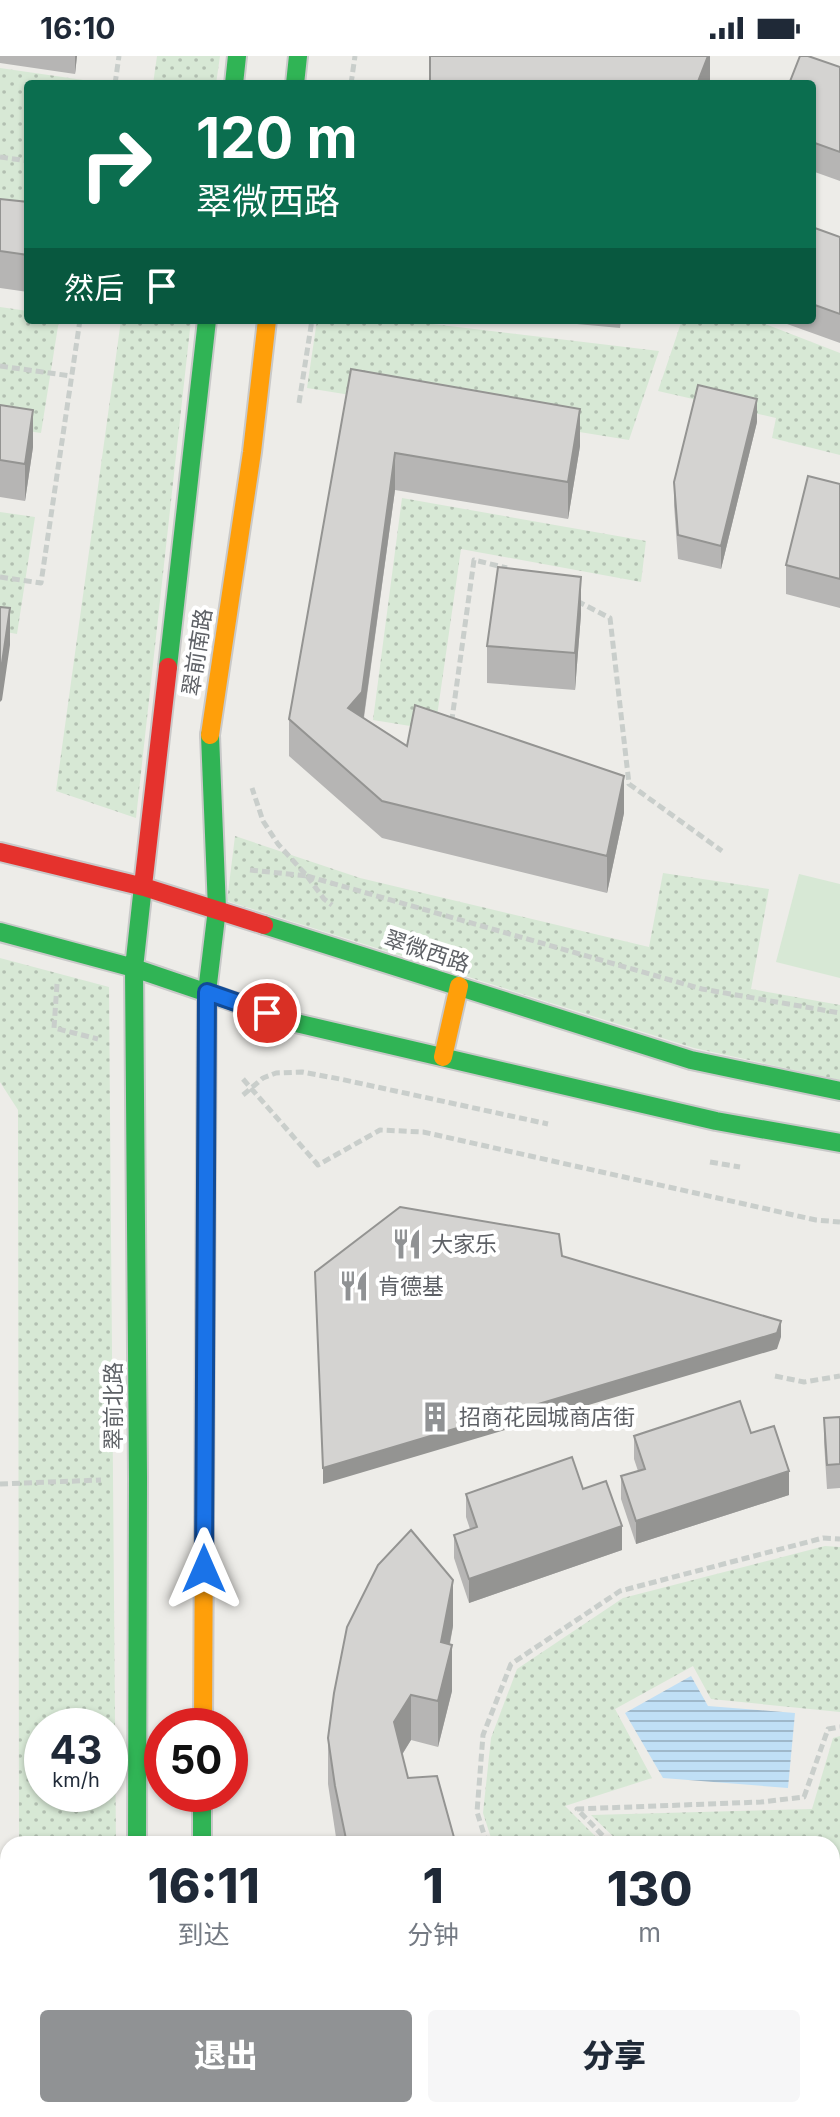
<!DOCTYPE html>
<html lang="zh">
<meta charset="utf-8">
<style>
body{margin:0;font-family:Inter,"Noto Sans SC",sans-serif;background:#f6f6f7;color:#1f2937;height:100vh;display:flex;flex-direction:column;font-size:30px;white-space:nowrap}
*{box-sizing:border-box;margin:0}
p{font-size:26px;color:#747a83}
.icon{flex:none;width:44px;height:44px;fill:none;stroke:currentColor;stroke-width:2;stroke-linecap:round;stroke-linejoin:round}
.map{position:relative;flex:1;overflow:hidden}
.sheet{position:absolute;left:0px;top:1780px;width:840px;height:282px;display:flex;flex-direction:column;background:#fff;border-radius:24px 24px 0 0;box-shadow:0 2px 6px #0004}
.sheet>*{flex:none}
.top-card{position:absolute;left:24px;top:24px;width:792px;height:244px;border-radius:8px;box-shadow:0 2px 6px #0004;background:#0b6e4f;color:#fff;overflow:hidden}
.speed{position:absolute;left:24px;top:1652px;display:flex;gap:16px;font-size:40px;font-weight:700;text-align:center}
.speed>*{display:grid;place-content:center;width:104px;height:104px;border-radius:50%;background:#fff;box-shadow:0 2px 6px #0004;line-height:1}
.speed small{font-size:20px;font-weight:400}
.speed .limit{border:12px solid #d22;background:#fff;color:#111}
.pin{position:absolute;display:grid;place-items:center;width:68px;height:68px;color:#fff;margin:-34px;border:4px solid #fff;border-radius:50%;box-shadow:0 2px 8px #0007}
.me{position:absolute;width:88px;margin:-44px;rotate:0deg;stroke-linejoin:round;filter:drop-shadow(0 0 6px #0008)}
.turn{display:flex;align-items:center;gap:28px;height:168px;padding:0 40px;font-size:36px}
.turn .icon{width:104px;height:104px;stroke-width:2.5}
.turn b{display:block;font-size:56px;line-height:68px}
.then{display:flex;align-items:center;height:76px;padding:0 40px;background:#0003;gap:16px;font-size:30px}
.eta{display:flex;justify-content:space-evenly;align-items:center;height:136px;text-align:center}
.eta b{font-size:48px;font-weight:800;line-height:56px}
.button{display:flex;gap:16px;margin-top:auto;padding:16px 40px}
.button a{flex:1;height:92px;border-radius:8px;background:#909294;color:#fff;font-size:32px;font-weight:800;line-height:92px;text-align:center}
.button a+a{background:#f6f6f7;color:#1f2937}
.status{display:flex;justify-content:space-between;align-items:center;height:56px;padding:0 40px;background:#fff;direction:ltr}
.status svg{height:22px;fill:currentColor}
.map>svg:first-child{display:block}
.grass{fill:url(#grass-dots);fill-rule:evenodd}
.garden{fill:#d7e8d5}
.water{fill:url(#water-rules)}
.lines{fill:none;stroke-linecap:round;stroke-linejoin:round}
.fast-casing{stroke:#c9c9c9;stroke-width:22}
.slow-casing{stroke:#c9c9c9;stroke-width:22}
.jam-casing{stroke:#c9c9c9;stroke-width:22}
.path{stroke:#c9cecb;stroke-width:5;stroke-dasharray:8 4;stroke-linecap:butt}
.fast{stroke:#30b455;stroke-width:18}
.slow{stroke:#ff9f0a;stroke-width:18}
.jam{stroke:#e5322d;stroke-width:18}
.wall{fill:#b6b5b4}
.shaded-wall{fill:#949492}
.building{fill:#d4d3d1;stroke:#949492;stroke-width:2}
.route-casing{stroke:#114b97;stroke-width:20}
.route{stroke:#1a73e8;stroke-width:14}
.labels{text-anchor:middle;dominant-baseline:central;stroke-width:8;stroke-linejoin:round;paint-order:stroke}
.street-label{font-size:22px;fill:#5e6166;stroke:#fff}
.poi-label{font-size:22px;fill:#5e6166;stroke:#fff;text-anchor:start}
</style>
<div class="status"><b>16:10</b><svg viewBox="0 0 49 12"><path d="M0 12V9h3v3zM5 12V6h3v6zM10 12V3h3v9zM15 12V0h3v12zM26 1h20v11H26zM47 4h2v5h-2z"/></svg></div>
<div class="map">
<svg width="840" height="2061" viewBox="0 0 840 2061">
<defs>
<pattern id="grass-dots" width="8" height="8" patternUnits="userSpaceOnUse" patternTransform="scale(2)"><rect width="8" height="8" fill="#d7e8d5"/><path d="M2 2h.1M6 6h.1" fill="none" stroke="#b2bfb1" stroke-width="1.8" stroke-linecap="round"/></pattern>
<pattern id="water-rules" width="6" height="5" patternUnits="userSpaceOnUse" patternTransform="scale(2)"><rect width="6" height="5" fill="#c0dff5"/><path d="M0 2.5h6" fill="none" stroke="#9fb8ca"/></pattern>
</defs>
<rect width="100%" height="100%" fill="#edece8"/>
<path class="grass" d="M157 0H220L216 28H153Z
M0 12 111 28H28V178L0 174Z
M0 251 28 255V264H59L41 377 0 371Z
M121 264H191L136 762 56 735Z
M317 264H399L659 295 629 384 307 332Z
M682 264H755L840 297V399L772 382 776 362 658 335Z
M402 442 646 485 641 526 461 493 435 674 373 664Z
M0 456 35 461 17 578 0 575Z
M235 780 360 822 649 891 663 817 769 833 751 933 840 949V1024L694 992 227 845Z
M0 902 109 931 116 1788H19L18 1054 0 1026ZM42 1670H110V1738H42Z
M825 1490 840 1491V1656L711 1643 693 1610 615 1653 652 1722 565 1750 603 1788H493L483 1757 491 1682 517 1613 623 1542Z
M840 1680V1928L832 1933V1788H621L591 1759 812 1753 833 1682Z
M19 2054H117V2061H19Z"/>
<path class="garden" d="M799 818 840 828V922L776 906Z"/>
<path class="water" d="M691 1620 708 1650 795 1657 788 1732 663 1722 625 1657Z"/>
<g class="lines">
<g class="fast-casing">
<path id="fast" d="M234 28 237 0
M295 28 298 0
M168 611 207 264
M264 869 691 1004 840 1035
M0 876 134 912 296 967 716 1065 840 1087
M205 1258 207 936 217 853 210 679
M202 1738V1788
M137 1788 138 1422 134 912 143 830
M137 2054V2061
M201 2054V2061"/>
</g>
<g class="slow-casing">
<path id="slow" d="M210 679 252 396 267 264
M443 1001 459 930
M203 1670 205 1258"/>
</g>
<g class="jam-casing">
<path id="jam" d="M0 796 144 831 264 869
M143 830 168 611"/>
</g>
<path class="path" d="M115 28 119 0
M351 28 355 0
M0 101 28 105
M0 310 71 320
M299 347 312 264
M0 521 41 527 80 264
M577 545 610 562 629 728 722 795
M455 664 452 663 474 504 507 512
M250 814 307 820 278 788 263 765 252 732
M307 820 324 843 332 849
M307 820 702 933 840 957
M57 928 54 972 98 983
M243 1023 318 1109 380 1074 423 1076 816 1164 840 1166
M243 1039 263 1022 276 1017 302 1016 340 1023 548 1068
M710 1106 740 1111
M775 1320 804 1326 840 1320
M0 1428 101 1424
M487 1788 477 1756 483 1679 511 1608 620 1535 823 1482 840 1483
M611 1788 577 1753 761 1746 804 1741 828 1673 840 1671"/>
<use href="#fast" class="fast"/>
<use href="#slow" class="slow"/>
<use href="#jam" class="jam"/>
</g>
<path class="wall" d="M0 0H77L75 18 0 7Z
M840 11V125L812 115V28Z
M0 143 28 146V236L0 232Z
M812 171 840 181V287L776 264H812Z
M534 264H621L620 272Z
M351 313 580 390 568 463 395 434 364 662 407 690 624 757 607 837 382 782 289 700V663Z
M0 349 33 391 25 445 0 441Z
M757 366 721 513 678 503 674 449V426Z
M840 428V552L786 538V509Z
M581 558 575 634 487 627V590Z
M840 1361V1432L827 1433 824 1386V1362Z
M751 1377 789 1439 636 1488 621 1443V1420L638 1415 634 1403V1380Z
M583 1433 622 1494 469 1547 454 1502V1479L470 1473 466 1461V1438Z
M453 1570 450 1588 452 1635 438 1691 411 1684 402 1699 408 1722 455 1788H337L328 1728V1682Z
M832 1921H840V2043H832Z"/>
<path class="shaded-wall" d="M75 0H77L75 18Z
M708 0H710V24L709 28H697Z
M757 343V366L721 513V490Z
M580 353V390L568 463V426Z
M33 354V391L25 445V408Z
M395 397V434L362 673 348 652Z
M581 521V558L575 634V597Z
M10 552V589L2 644 0 646V609Z
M624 720V757L607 837V800Z
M781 1265V1281L777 1293 323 1428V1412Z
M789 1415V1439L636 1488V1465Z
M622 1470V1494L469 1547V1523Z
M453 1524V1570L441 1631V1586Z
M452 1589V1635L438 1691V1645Z
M411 1639V1684L394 1711V1666Z
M548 2054H553L551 2061H546Z"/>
<path class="building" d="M430 0H708L697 28H430Z
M800 0H808L840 11V96L812 86V28H789Z
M0 143 28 146V199L0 195Z
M812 171 840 181V258L812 248Z
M351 313 580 353 568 426 395 397 362 636 348 652 407 690 415 649 624 720 607 800 382 745 289 663Z
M698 329 757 343 721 490 678 479 674 426Z
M0 349 33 354 25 408 0 404Z
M808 420 840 428V523L786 509Z
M498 511 581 521 575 597 487 590Z
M0 551 10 552 2 607 0 609Z
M400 1151 559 1178 562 1200 781 1265 777 1277 323 1412 315 1216Z
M740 1345 751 1377 774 1370 789 1415 636 1465 621 1420 645 1413 634 1380Z
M840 1361V1408L827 1409 824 1362Z
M572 1401 583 1433 606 1425 622 1470 469 1523 454 1479 477 1471 466 1438Z
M411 1474 453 1524 441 1586 452 1589 438 1645 411 1639 394 1666 408 1722 437 1720 455 1785 446 1788H349L346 1783 335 1730 328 1682 334 1637 347 1571 378 1509Z
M832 1921H840V1998L832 1997Z
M371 2054H548L546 2061H371Z"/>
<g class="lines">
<g class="route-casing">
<path id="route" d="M204 1513 207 936 267 957"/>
</g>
<use href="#route" class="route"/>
</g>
<defs>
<g id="restaurant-bare" transform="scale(2.4)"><path d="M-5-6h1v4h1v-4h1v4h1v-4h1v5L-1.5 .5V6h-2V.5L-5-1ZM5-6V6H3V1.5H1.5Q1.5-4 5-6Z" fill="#909294" stroke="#fff" stroke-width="2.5" paint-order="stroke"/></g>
<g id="building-bare" transform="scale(2.4)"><path d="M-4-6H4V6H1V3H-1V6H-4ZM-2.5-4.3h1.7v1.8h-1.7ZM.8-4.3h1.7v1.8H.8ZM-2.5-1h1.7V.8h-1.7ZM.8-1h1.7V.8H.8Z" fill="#909294" stroke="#fff" stroke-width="2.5" paint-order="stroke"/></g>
</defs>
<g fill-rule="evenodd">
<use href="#restaurant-bare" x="407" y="1188"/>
<use href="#restaurant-bare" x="354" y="1230"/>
<use href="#building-bare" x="435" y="1361"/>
</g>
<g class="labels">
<g class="street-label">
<text transform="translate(197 596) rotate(-81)">翠前南路</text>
<text transform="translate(427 895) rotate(18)">翠微西路</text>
<text transform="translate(113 1350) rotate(-90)">翠前北路</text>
</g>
<g class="poi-label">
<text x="431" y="1188">大家乐</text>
<text x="378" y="1230">肯德基</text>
<text x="459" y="1361">招商花园城商店街</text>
</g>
</g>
</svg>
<div class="speed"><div>43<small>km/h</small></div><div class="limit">50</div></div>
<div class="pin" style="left:267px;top:957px;background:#d93025"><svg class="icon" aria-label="arrive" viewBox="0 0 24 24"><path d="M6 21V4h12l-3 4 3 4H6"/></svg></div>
<svg class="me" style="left:204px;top:1513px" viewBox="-20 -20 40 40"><path d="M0-17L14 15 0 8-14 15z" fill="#1a73e8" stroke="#fff" stroke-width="4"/></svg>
<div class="top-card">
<div class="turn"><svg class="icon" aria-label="right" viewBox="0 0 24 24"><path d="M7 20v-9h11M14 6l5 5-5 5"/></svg><div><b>120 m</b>翠微西路</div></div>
<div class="then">然后<svg class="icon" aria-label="arrive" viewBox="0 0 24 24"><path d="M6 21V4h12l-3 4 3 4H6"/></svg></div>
</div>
<section class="sheet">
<div class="eta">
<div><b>16:11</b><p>到达</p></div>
<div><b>1</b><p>分钟</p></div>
<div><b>130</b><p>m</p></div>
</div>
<div class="button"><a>退出</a><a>分享</a></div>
</section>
</div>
